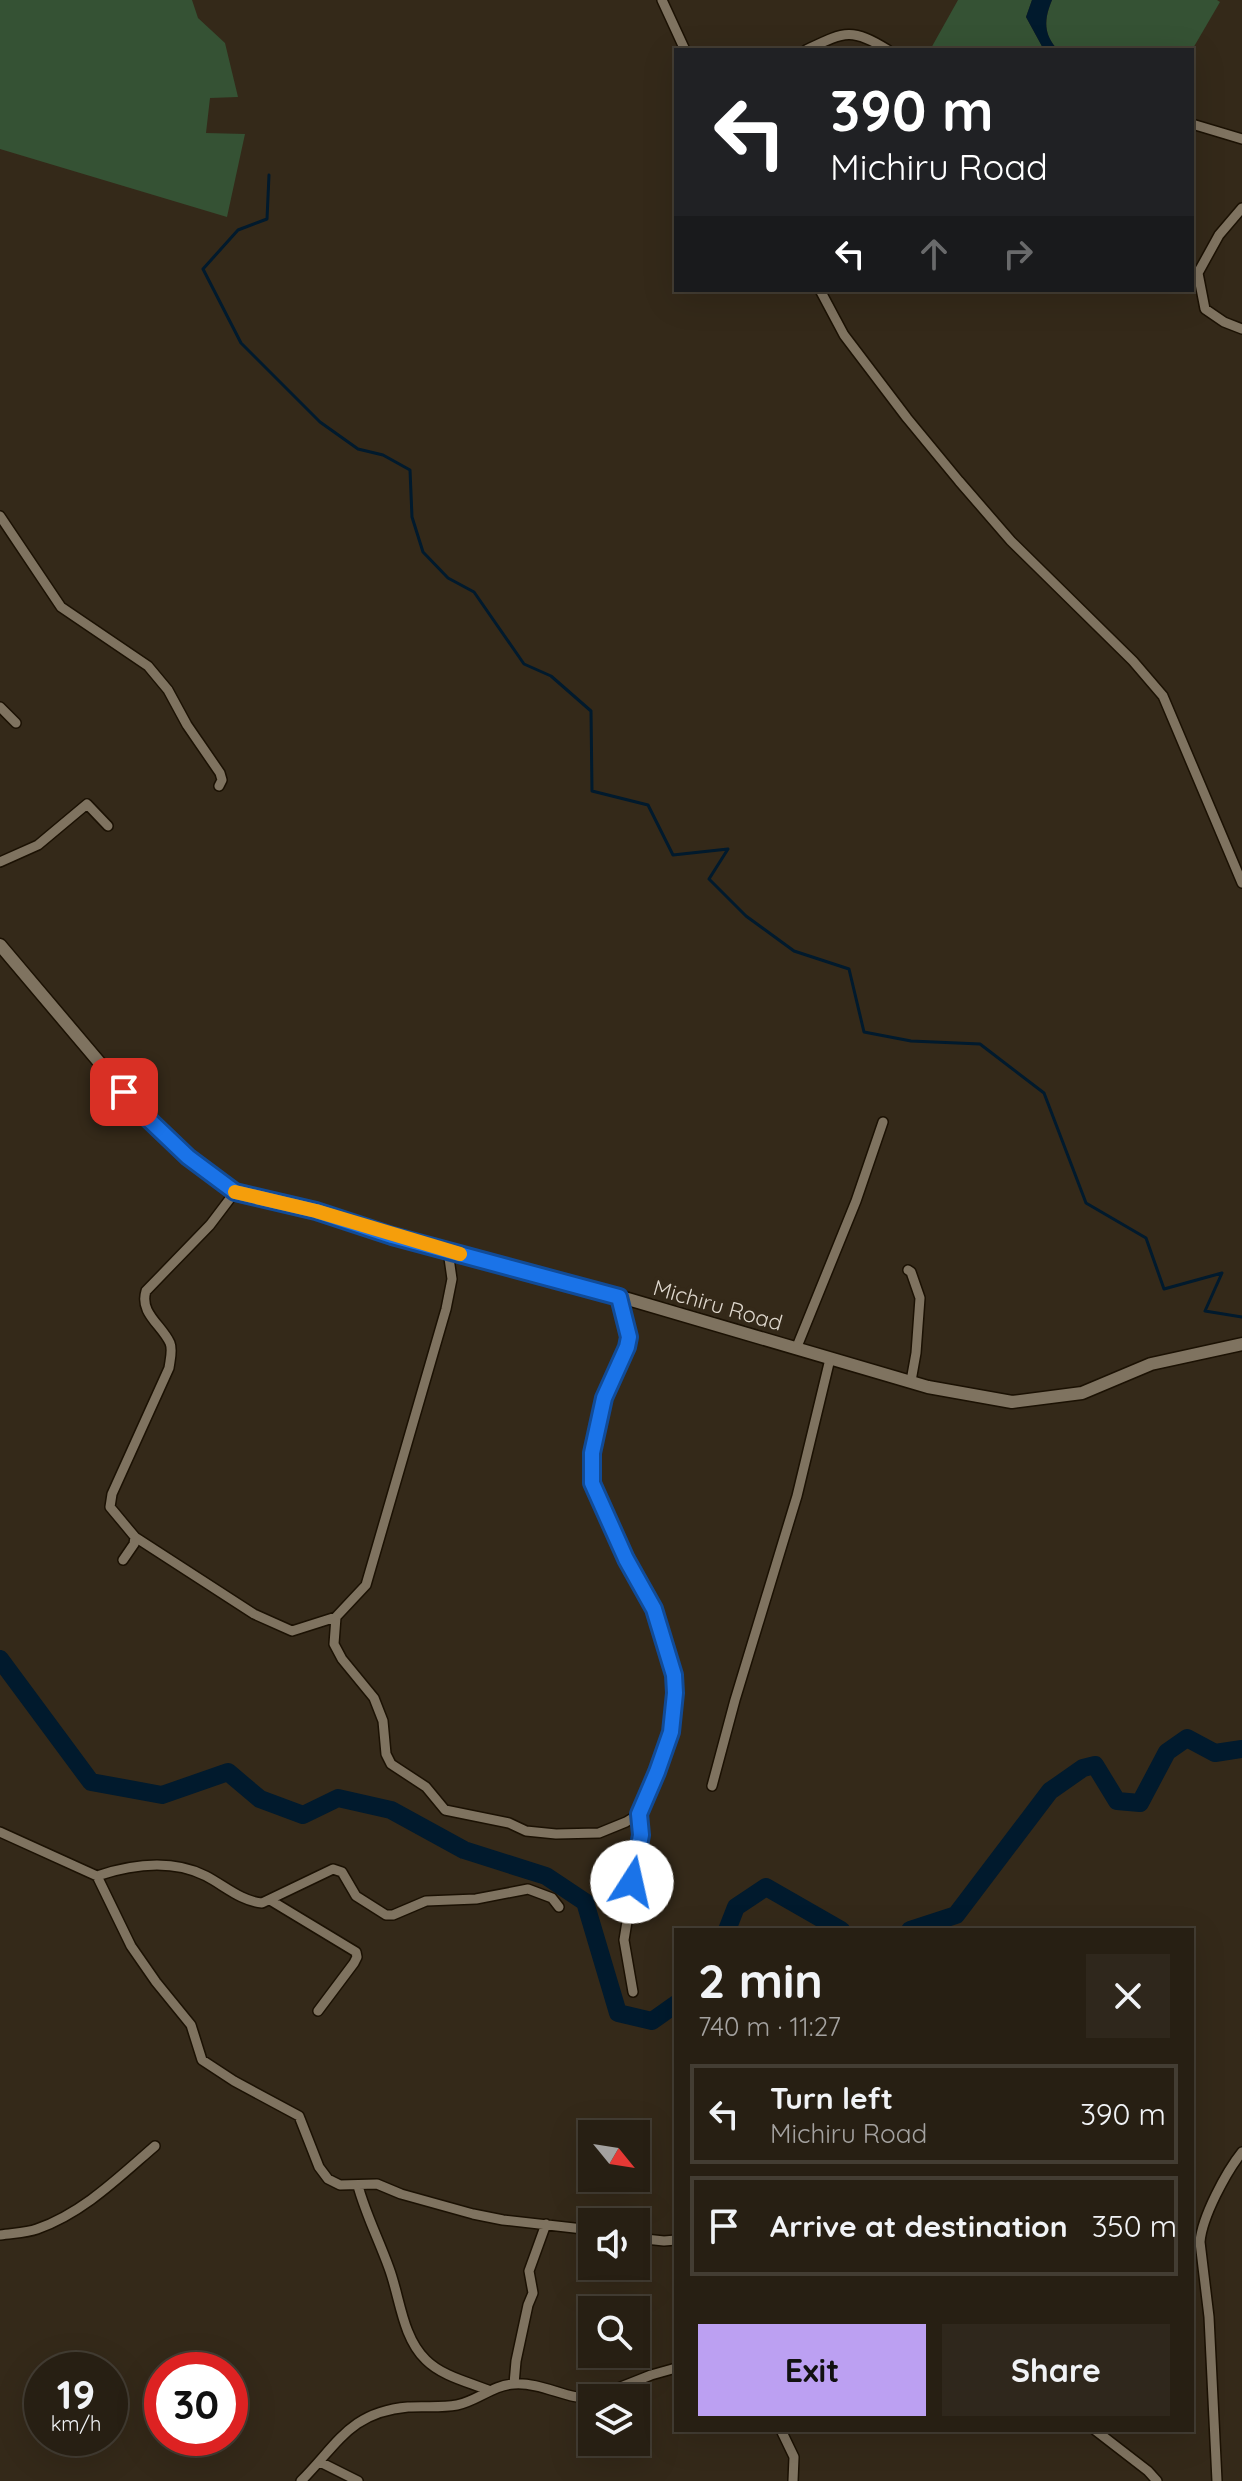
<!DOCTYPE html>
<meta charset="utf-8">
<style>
body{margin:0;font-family:Quicksand,sans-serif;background:#2f271c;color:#f1f3f6;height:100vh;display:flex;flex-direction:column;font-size:30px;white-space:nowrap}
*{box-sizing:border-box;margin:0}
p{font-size:26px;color:#a4a2a0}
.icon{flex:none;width:44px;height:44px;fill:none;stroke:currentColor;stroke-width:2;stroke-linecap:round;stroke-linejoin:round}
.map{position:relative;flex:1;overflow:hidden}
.sheet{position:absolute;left:674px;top:1928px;width:520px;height:504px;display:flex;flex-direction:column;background:#271f13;border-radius:0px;box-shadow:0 8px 32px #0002,0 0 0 2px #433d33}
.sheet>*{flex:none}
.guide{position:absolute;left:674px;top:48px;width:520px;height:244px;border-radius:0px;box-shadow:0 8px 32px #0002,0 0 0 2px #433d33;background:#202124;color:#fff;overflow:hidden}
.needle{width:52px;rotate:120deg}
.controls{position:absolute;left:578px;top:2120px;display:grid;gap:16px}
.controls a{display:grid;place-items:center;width:72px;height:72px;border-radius:0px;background:#271f13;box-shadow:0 8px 32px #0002,0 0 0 2px #433d33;font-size:40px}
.speed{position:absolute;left:24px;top:2352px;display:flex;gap:16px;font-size:40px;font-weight:700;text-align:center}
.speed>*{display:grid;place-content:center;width:104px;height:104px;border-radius:50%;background:#271f13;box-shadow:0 8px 32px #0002,0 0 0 2px #433d33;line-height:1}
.speed small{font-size:20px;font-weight:400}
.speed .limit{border:12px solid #d22;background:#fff;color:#111}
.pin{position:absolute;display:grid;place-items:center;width:68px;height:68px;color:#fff;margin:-34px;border-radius:16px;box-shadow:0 4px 12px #0006}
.me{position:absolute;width:88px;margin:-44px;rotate:10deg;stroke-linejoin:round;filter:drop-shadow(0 0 6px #0008)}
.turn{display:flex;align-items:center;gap:28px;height:168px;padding:0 24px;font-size:36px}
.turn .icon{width:104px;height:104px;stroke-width:2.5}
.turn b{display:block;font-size:56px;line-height:68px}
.lanes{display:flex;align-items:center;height:76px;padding:0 24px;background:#0003;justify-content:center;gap:40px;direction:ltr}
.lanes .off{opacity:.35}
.round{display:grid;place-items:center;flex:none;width:84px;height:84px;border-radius:0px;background:#2f271c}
.overview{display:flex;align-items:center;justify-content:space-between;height:136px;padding:0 24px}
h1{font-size:48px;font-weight:800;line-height:60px}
.action{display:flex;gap:16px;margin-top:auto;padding:16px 24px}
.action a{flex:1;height:92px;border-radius:0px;background:#bca0f2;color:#111;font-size:32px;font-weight:800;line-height:92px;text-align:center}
.action a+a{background:#2f271c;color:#f1f3f6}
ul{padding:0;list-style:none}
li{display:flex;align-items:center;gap:24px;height:100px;margin:0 16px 12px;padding:0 8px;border:4px solid #433d33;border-radius:0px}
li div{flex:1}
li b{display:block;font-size:30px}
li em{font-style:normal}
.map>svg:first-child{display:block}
.green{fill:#355234}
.water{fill:#011a2d}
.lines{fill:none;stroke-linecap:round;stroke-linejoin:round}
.stream{stroke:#011a2d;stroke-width:3}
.river{stroke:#011a2d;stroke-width:18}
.street-casing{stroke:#1b1103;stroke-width:12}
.secondary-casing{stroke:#1b1103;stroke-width:15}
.street{stroke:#7f7360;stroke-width:9}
.secondary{stroke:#7f7360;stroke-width:12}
.route-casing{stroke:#114b97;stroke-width:20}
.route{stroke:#1a73e8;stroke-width:14}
.slow{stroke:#f59e0b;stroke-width:14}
.labels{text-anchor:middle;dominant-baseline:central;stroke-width:8;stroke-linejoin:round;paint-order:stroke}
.street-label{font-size:22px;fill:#ded7cd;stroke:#342919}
</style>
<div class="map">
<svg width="1242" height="2481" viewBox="0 0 1242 2481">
<rect width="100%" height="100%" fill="#342919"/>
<path class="green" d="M0 0H192L198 18 225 43 238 97 210 98 206 133 245 134 227 217 0 149Z
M958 0H1032L1026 17 1044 50H930Z
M1052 0H1217L1220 2 1192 50H1058C1043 34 1044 19 1052 0Z"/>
<path class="water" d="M1032 0H1052C1044 19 1043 34 1058 50H1044L1026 17Z"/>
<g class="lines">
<path class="stream" d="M269 175 267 219 238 230 203 269 241 343 320 422 358 449 383 455 410 470 412 517 423 552 448 578 474 592 524 664 551 676 591 711 592 791 648 805 673 855 728 849 709 879 746 916 794 951 849 969 864 1032 911 1041 980 1044 1044 1093 1086 1203 1146 1238 1164 1289 1222 1273 1205 1311 1242 1317"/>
<path class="river" d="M0 1659 91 1782 162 1795 228 1772 260 1799 303 1815 338 1798 391 1810 464 1850 546 1876 585 1902 618 2013 652 2021 676 2004
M727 1930 736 1907 766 1887 841 1930
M910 1930 956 1915 1050 1791 1083 1768 1095 1765 1117 1801 1140 1803 1167 1752 1187 1738 1215 1753 1242 1749"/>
<g class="street-casing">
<path id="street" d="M662 0 685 50
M806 50C844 32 851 27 888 50
M1192 124 1242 139
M1242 208 1219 235 1198 273 1205 309 1224 322 1242 329
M820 290 844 335 907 418 959 481 1011 541 1133 661 1163 696 1242 883
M0 516 61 607 148 666 168 690 187 725 220 773 222 780 219 786
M0 707 16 723
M0 862 38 845 87 804 108 826
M235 1192 210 1225 146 1291C139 1313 162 1325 170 1343 173 1350 170 1360 169 1368L112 1494 110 1507 135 1537 254 1614 292 1631 336 1617
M448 1251 452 1279 446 1309 366 1585 336 1617 334 1644 342 1659 374 1698 383 1721 386 1754 391 1764 426 1787 445 1810 509 1823 526 1831 556 1834 599 1833 626 1822 639 1814
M908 1270 911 1272 920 1298 916 1353 911 1381
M619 1297 629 1337 627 1347 604 1398 592 1453V1483L626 1559 654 1609 674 1675 675 1693 671 1732 639 1814 641 1835 624 1940 633 1992
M796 1349 856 1201 883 1122
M123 1560 134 1544 135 1537
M712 1786 735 1700 797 1496 830 1359
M0 1832 97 1876 131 1946 156 1982 191 2025 202 2060 234 2081 299 2116 319 2167 328 2179 340 2185 377 2184 401 2194 473 2214 503 2220 592 2230
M97 1876C133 1864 172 1859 206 1876 225 1886 241 1901 262 1903L333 1869 342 1872 356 1896 386 1915H393L426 1901 476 1899 528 1889 552 1898 559 1907
M270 1900 356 1952 357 1957 354 1963 318 2011
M358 2186C366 2215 379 2240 389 2268 400 2297 402 2337 426 2360 442 2376 468 2382 488 2390
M0 2235C12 2233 26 2233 37 2229 83 2213 119 2177 155 2146
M636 2238 664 2241 676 2240
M514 2384 516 2361 528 2305 533 2293 529 2271 546 2224
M593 2398 651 2375 676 2368
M781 2430 794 2457 793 2481
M1095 2430 1148 2471 1157 2481
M320 2462 358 2481
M301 2481C338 2444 350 2412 408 2407 424 2406 441 2408 457 2405 477 2401 493 2385 514 2384 542 2382 568 2400 592 2398
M1217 2481 1209 2317 1200 2242C1202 2217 1226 2172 1242 2152"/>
</g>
<g class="secondary-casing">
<path id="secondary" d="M0 945 143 1114 188 1157 235 1192 316 1211 392 1236 604 1292 928 1387 1012 1402 1082 1393 1151 1364 1242 1344"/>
</g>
<use href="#street" class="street"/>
<use href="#secondary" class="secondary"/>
</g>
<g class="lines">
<g class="route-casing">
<path id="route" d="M124 1092 143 1114 188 1157 235 1192 316 1211 392 1236 619 1297 629 1337 627 1347 604 1398 592 1453V1483L626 1559 654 1609 674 1675 675 1693 671 1732 657 1772 639 1814 641 1835 632 1882"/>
</g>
<use href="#route" class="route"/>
<path class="slow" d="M235 1192 316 1211 460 1254"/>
</g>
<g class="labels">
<g class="street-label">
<text transform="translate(718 1305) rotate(16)">Michiru Road</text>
</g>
</g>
</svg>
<div class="controls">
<a><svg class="needle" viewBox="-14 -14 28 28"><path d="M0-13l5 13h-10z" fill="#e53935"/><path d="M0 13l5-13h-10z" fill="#a4a2a0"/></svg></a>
<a><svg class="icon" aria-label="sound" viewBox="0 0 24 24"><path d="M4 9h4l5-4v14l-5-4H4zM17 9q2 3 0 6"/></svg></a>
<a><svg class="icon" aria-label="search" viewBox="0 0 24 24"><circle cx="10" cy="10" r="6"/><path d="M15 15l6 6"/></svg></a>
<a><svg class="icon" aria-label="layers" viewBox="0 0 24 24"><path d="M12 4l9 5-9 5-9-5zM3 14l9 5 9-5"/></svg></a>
</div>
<div class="speed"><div>19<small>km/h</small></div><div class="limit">30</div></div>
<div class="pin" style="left:124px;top:1092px;background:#d93025"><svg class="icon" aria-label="arrive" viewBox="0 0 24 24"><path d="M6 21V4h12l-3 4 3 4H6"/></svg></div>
<svg class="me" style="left:632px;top:1882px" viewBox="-20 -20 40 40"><circle r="19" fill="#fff"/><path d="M0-13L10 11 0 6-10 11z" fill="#1a73e8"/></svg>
<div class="guide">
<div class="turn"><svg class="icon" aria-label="left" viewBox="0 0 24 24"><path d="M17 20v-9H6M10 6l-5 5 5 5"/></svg><div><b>390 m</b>Michiru Road</div></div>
<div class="lanes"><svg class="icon" aria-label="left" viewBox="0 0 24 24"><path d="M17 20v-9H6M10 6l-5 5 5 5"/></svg><svg class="icon off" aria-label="ahead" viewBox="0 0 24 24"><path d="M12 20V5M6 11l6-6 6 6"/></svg><svg class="icon off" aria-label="right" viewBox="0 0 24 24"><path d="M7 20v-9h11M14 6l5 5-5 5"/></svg></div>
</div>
<section class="sheet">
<div class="overview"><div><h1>2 min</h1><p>740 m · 11:27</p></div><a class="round"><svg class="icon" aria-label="close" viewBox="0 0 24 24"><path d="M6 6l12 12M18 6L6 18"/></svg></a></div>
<ul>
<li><svg class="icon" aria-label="left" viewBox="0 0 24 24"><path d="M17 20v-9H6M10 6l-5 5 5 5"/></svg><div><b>Turn left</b><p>Michiru Road</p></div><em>390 m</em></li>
<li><svg class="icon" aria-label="arrive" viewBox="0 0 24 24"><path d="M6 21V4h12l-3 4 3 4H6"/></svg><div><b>Arrive at destination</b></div><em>350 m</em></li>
</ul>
<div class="action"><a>Exit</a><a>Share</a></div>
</section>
</div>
